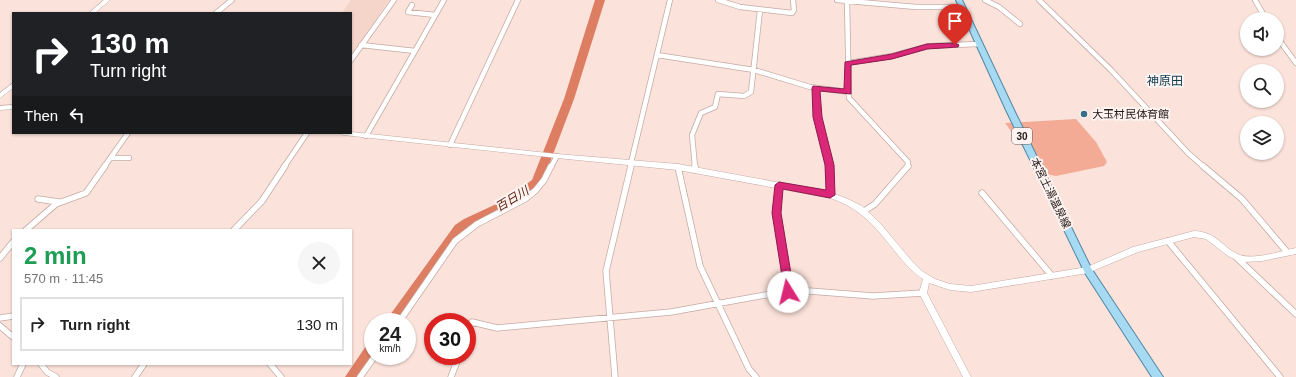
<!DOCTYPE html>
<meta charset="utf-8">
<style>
body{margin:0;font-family:Arial,"Noto Sans JP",sans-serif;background:#f6f6f6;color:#222;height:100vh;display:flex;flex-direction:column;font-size:15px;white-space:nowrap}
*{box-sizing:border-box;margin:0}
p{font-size:13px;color:#767676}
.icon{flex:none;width:22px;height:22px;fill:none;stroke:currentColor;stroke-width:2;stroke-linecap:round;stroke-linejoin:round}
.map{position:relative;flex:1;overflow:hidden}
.drawer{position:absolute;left:12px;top:229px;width:340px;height:136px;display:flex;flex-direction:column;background:#fff;border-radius:0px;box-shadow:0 1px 3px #0004}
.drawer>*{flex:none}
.banner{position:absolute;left:12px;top:12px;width:340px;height:122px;border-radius:0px;box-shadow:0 1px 3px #0004;background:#202124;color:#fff;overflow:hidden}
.buttons{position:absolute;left:1240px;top:12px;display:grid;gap:8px}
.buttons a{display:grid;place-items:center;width:44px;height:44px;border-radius:50%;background:#fff;box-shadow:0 1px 3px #0004;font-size:20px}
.speed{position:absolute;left:364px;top:313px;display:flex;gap:8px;font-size:20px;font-weight:700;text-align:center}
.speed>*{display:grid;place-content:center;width:52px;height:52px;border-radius:50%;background:#fff;box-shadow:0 1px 3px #0004;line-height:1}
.speed small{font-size:10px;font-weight:400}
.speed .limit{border:6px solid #d22;background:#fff;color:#111}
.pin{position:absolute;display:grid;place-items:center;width:34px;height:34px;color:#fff;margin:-41px -17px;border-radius:50% 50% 50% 0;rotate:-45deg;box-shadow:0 0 4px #0007}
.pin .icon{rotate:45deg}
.me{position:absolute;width:44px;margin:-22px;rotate:351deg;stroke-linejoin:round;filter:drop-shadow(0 0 3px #0008)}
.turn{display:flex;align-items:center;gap:14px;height:84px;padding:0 12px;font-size:18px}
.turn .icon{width:52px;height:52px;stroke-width:2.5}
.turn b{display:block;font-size:28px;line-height:34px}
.then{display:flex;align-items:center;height:38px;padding:0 12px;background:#0003;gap:8px;font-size:15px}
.round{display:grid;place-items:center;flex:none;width:42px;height:42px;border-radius:21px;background:#f6f6f6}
.summary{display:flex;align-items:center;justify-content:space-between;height:68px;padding:0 12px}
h1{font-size:24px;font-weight:700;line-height:30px;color:#1e9e55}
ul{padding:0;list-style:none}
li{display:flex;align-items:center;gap:12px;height:54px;margin:0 8px 6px;padding:0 4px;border:2px solid #e0e0e0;border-radius:0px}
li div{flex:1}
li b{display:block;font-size:15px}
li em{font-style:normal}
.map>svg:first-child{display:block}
.built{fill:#f5d4ca}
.green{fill:#f3ab96}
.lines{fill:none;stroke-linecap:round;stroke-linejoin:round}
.river{fill:#dd7d62;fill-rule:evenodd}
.minor-far1-casing{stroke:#c3aba4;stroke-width:6}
.minor-casing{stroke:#c3aba4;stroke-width:7}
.tertiary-casing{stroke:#c3aba4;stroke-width:1}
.primary-casing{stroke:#5186a1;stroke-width:2}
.minor-far1{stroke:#fff;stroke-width:4.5}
.minor{stroke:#fff;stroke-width:5.5}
.tertiary{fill:#fff;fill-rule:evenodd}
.primary{fill:#a6daf3;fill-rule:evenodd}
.route{fill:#db2777;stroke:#8e194d}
.poi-dot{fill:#376f89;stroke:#fdf3f0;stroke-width:1.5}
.labels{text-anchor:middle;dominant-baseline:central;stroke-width:4;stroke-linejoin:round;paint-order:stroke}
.shield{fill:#fdf3f0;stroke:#645a58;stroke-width:1}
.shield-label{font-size:10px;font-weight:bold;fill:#221917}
.poi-label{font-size:11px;fill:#221917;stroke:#fdf3f0;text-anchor:start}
.street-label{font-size:11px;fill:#221917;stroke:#fdf3f0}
.neighbourhood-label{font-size:12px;fill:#0e3d51;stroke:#fdf3f0}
.water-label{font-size:12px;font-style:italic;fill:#581b09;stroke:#fdf3f0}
</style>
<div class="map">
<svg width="1296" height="377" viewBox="0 0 1296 377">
<rect width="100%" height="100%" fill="#fbe2da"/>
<path class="built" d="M351 0H389L351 56V13H342Z"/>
<path class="green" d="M1076 119 1096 142 1107 162 1104 166 1056 176 1042 173 1005 123Z"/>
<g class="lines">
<path class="river" d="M595 0H605L574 99 541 186 513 206 472 225 463 233 400 322H385L455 225 464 219 505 200 532 180 564 99Z
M373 342V356H376L361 377H345L368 343Z"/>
<g class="minor-far1-casing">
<path id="minor-far1" d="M718 0 740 7 792 13 794 10 793 0
M837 0 916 7H962
M847 0 849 98 908 162V167
M985 0 999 7 1020 24
M1039 0 1111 70 1188 153 1204 167
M1255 0 1266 19
M412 5 408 12 435 15
M216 13 232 0
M1277 37 1296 63
M361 45 415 51 366 136
M415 51 444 0
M657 55 754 70 810 87 849 92
M351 60 394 0
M848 63 892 56 929 46 979 44
M815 88 817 117 829 167
M450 145 518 0
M111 158H129
M104 167 128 133
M284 167 307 133
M551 167 557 156
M630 167 670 0
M695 167 692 135 701 113 715 107 718 94 744 96 751 92 760 10"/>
</g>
<g class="minor-casing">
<path id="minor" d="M695 166V170
M829 166 830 195
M1203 166 1242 199 1287 252
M678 167 700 266 749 369 756 377
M779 185 776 213 788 291
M982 193 1052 276
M38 199 59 202
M864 211 875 204 908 166
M26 230 56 204 86 193 105 166
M234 230 262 201 285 166
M1168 241 1280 377
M1236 257 1296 314
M0 258 13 242
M0 318 13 316
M399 322 455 241 477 224 525 199 536 190 544 180 551 166
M0 326 13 337
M467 335 472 322 497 328 671 312 788 291H809L873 296 923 293
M41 364 47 372 56 377
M270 364 281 377
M17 377 23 364
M135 377 144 364
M360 377 375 356
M451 377 459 356
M615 377 606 271 631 166"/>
</g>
<g class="tertiary-casing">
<path id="tertiary" d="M104 0H110L95 13H89Z
M13 83V88L0 98V93Z
M13 105V109L0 110V106Z
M351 132 557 154 678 164 830 192 850 200 862 206 879 222 911 260 922 271 935 279 950 284 971 286 1087 267 1133 247 1194 231C1218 232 1222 248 1240 255 1255 260 1281 251 1296 248V254L1262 261 1244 262 1234 259 1228 256 1206 239 1194 237 1138 252 1088 273 971 292 950 290 929 283 927 293 971 377H963L919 293 923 279C907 269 897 253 885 239 869 219 854 206 830 198L678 170 557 158 343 135 340 133H351Z"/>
</g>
<g class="primary-casing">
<path id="primary" d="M956 0H962L1014 110 1091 268 1163 377H1152L1085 273 1006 110Z"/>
</g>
<use href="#minor-far1" class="minor-far1"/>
<use href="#minor" class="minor"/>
<use href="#tertiary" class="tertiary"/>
<use href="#primary" class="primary"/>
</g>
<path class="route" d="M955 43 959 45 958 47 927 49 892 59 851 65V94L820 91 822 117 834 165 835 195 830 198 783 189 781 213 794 292 792 295 788 296 785 295 772 213 775 185 779 182 826 190 825 165 813 117 812 88 813 86 844 89 845 62 892 54 927 44Z"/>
<circle class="poi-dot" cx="1084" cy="114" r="4"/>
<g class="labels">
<rect class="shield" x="1012" y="128" width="20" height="16" rx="3"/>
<g class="shield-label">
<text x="1022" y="136">30</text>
</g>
<g class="poi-label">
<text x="1092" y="114">大玉村民体育館</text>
</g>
<g class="street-label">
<text transform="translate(1051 193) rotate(64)">本宮土湯温泉線</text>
</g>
<g class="neighbourhood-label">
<text x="1165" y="81">神原田</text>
</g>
<g class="water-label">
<text transform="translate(512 199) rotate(-31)">百日川</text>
</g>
</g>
</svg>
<div class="buttons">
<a><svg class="icon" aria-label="sound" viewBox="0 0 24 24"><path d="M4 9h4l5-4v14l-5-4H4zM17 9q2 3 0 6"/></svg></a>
<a><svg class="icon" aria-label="search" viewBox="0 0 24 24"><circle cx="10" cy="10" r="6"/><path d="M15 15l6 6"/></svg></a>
<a><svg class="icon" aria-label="layers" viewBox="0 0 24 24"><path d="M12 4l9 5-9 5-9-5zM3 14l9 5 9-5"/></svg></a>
</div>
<div class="speed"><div>24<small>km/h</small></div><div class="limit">30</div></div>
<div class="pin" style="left:955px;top:45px;background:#d93025"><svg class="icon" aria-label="arrive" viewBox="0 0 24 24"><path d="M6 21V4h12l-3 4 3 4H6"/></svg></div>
<svg class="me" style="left:788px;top:292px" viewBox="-20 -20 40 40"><circle r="19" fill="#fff"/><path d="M0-13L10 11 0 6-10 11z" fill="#db2777"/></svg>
<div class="banner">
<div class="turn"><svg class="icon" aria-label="right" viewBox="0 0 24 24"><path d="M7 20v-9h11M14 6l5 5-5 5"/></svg><div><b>130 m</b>Turn right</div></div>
<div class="then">Then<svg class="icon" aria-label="left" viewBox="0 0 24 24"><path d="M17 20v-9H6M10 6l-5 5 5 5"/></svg></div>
</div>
<section class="drawer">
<div class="summary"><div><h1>2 min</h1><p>570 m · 11:45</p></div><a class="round"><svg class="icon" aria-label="close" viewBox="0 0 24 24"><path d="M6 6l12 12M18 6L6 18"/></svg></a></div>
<ul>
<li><svg class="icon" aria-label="right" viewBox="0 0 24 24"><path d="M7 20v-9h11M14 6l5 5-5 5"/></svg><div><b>Turn right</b></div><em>130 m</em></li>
</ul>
</section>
</div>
